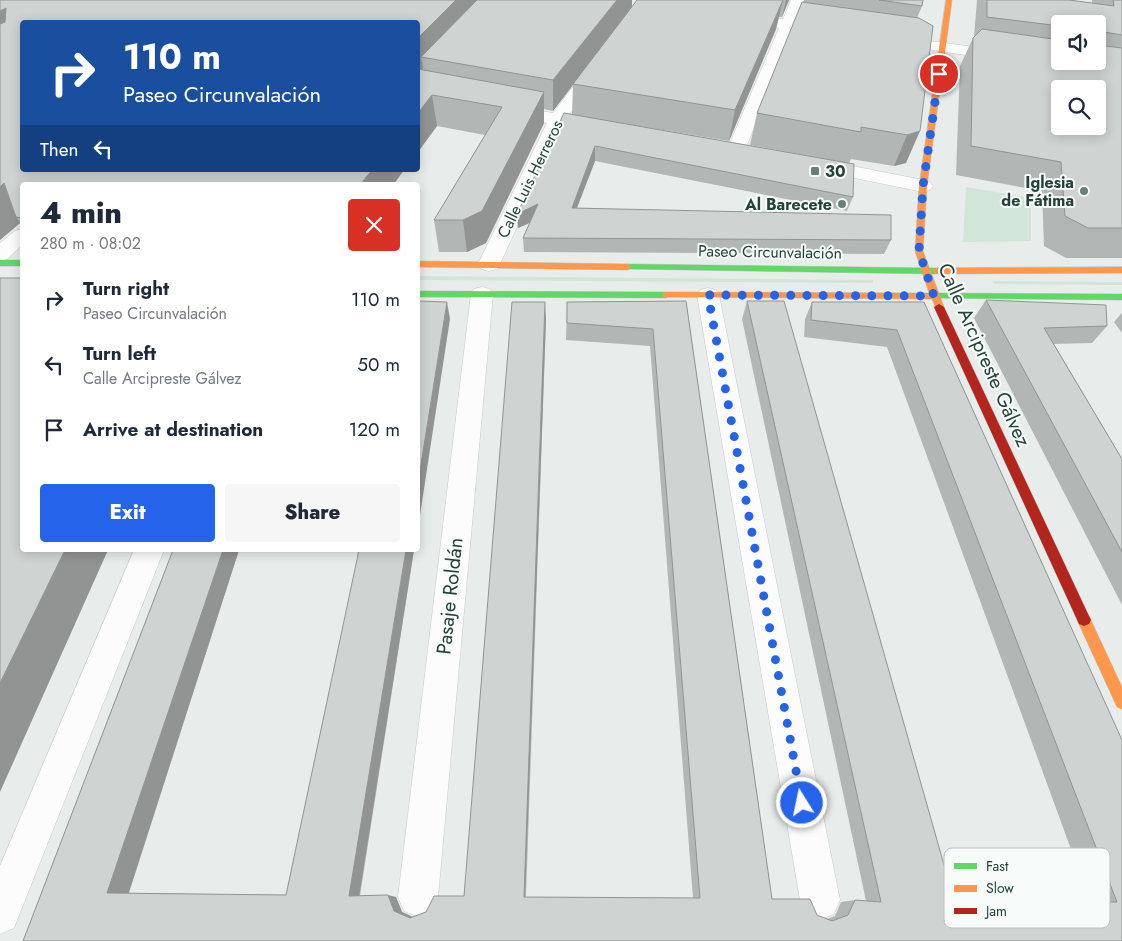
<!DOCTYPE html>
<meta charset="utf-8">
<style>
body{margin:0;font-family:Jost,sans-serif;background:#f6f6f7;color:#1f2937;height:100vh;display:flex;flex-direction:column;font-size:19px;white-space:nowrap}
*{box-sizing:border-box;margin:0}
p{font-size:16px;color:#747a83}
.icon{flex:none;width:28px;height:28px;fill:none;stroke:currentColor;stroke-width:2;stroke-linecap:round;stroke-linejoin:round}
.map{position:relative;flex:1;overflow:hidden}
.details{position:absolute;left:20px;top:182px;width:400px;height:370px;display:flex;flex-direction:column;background:#fff;border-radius:5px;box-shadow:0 2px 12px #0003}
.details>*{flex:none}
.banner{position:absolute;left:20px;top:20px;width:400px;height:152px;border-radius:5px;box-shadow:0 2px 12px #0003;background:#1a4fa0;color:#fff;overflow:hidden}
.buttons{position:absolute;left:1051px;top:15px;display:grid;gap:10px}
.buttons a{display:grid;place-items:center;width:55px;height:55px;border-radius:5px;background:#fff;box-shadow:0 2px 12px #0003;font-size:25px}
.pin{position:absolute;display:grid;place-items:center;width:42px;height:42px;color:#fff;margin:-21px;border:2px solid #fff;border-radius:50%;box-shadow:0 1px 5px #0007}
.me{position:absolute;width:55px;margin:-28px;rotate:350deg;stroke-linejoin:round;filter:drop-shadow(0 0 4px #0008)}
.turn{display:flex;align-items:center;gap:18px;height:105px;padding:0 20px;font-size:22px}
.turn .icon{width:65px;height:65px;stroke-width:2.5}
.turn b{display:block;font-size:35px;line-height:42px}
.then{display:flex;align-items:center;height:48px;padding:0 20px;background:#0003;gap:10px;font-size:19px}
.round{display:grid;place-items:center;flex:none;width:52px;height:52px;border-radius:5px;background:#f6f6f7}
.headline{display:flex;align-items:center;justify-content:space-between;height:85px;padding:0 20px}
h1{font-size:30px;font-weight:800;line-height:38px}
.cta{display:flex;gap:10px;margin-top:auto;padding:10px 20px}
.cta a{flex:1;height:58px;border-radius:5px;background:#2563eb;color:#fff;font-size:20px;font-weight:800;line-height:58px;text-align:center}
.cta a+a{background:#f6f6f7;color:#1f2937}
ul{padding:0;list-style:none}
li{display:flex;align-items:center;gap:15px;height:65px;padding:0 20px}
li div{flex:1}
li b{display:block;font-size:19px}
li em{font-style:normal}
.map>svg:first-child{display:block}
.green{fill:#d1e6d8}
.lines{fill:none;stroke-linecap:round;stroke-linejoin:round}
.street-casing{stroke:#c5cac8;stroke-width:1}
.fast-casing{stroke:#c3cbc8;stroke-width:1}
.slow-casing{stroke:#c3cbc8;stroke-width:1}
.jam-casing{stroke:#c3cbc8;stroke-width:1}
.street{fill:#fcfcfc;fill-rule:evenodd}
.fast{fill:#63d668;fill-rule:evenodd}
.slow{fill:#ff974d;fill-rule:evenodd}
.jam{fill:#b3261e;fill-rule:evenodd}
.wall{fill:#b2b6b5;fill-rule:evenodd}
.shaded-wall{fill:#919493}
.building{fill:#cfd4d2;stroke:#919493;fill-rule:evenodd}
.route{stroke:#2563eb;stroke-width:9;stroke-dasharray:0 16.2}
.poi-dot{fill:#697e78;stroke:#f7fbf9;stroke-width:2}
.labels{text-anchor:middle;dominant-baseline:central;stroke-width:4;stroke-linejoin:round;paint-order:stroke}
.far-poi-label{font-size:16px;font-weight:bold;fill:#24423a;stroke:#f7fbf9;text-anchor:end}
.far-street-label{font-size:16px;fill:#24423a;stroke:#f7fbf9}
.street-label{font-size:20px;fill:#24423a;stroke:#f7fbf9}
.key{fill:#f7fbf9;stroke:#b8c4c0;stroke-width:1}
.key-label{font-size:14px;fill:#24423a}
</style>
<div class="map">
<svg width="1122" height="941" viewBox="0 0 1122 941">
<rect width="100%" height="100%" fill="#e8edeb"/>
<path class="green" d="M966 187 1031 198V241L963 242Z
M418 276 873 280V283L418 280Z
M992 281 1122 282V285L994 284Z"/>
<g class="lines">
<g class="street-casing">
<path id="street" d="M791 0H805L796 21 833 27 835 30 833 33 828 34 793 30 745 150 742 154 736 155 730 154 727 150 779 28 740 22 735 21 733 18 735 15 740 14 783 19Z
M893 36 1004 51 1009 53 1012 56 1009 59 1004 61 888 43 886 40 888 37Z
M595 64 601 66 603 69 568 116 604 123 607 127 604 131 598 132 563 126 500 264 497 269 489 271 481 269 478 264 547 123 501 114 499 110 501 106 507 105 553 113 589 66Z
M817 159 923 180 930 182 933 186 930 190 923 192 810 169 808 165 810 161Z
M22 229V245L7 259 0 261V243L15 231Z
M482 287 490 289 493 294 438 897 432 911 418 917 404 911 398 897 471 294 474 289Z
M708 288 716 290 719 295 840 900 834 914 820 920 806 914 800 900 697 295 700 290Z
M134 550H164L14 928 0 934V866Z"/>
</g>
<g class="fast-casing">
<path id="fast" d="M0 260H22V266H0Z
M628 264 936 268 940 271 936 274 625 269V265Z
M418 291 666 292 671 295 666 298 418 297Z
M935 293 1122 294V300L932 298 930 296Z"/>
</g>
<g class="slow-casing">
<path id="slow" d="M946 0H952L927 186 923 251 944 307 942 309H936L932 299 663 297V293L666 292 929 293 915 251 919 186Z
M418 261 628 264 632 267 628 270 418 267Z
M1122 267V273L936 274 932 271 936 268Z
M1084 614 1089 616 1122 687V709L1117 707 1077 620 1079 616Z"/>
</g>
<g class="jam-casing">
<path id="jam" d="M939 304 944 307 1089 616 1091 620 1089 624 1084 626 1079 624 934 307Z"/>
</g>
<use href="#street" class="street"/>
<use href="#fast" class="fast"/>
<use href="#slow" class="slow"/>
<use href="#jam" class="jam"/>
</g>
<path class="wall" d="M0 0H632V7L637 0H789L782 17H779L776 29 729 141 585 117 826 159 750 145 757 113 804 0H923L922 6 917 18 906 163 894 166 851 159 849 163 853 197 847 211 595 161 577 208 891 240 884 254 524 252 523 238 530 223 518 228 517 214 572 115 573 85 553 111 544 109V123L486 243 467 252H439L434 220 485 135 437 126 418 152V22H22V170H404L393 185H22V227L20 223 0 240Z
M977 0H1069L1092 3V0H1122V258H1066L1044 246 1042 191 956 175 960 66 973 38 974 37ZM1060 24H1098V61H1060Z
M986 300 1107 326 1092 343 1054 344 1122 459V605L974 318Z
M686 301 772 899 827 919 835 916 841 902 855 900 866 901 742 319 747 301 954 900 1090 901 887 347 804 337 805 319 812 302H924L1122 740V941H23L173 550H239L129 893 286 895 414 550 360 896 396 897 402 912 413 917 464 896 546 319 526 897 693 898 650 346 566 340 567 302Z
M1122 313V333L1114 322Z"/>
<path class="shaded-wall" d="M456 0H487L421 57 423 68 418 74V38Z
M617 0H632V8L573 84V85L553 111V80Z
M783 0 776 29 729 141 735 110Z
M786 0H789L782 17Z
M6 8 22 36 0 49V11Z
M544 92V123L486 243 467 252 463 220Z
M432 95 437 126 418 152V113Z
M920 131 906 163 894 166 907 135Z
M595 146V161L571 223 572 208Z
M372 170H404L393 185H360Z
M4 183 16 217 20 223 0 240V187Z
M538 204V219L518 228 517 214Z
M447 302 450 319 418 528V483Z
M545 302 546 319 525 898 524 897Z
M65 550H108L0 792V683Z
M223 550H239L128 895 107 893Z
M406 550H414L359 897 349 896Z
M388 895 396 897 402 912 417 919 410 918 394 911Z"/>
<path class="building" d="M0 0H456L418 38V22H22V170H372L360 185H22V218L16 217 4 183 0 187V24L5 22 6 8 0 11Z
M477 0H617L553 80 421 57Z
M637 0H783L735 110 573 84Z
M879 0H923L922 6Z
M987 0H1069L1114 6 1113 0H1122V35L1098 31V24H1060V26L987 17Z
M802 2 919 18 933 26 920 131 907 135 861 127V132L757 113Z
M982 29 1060 40V61H1098V45L1122 48V228H1088L1065 216 1061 162 971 146 973 38ZM1060 89H1098V126H1060Z
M418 69 544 92 482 211 463 220H434L502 107 432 95 418 113Z
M564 113 854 164 853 197 595 146 572 208 891 215V240L523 238 538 204 517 214Z
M0 278H22V550H65L0 683Z
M986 300 1106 305 1107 326 1044 328 1122 459V552Z
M418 301 447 302 418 483Z
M686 301 772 899H810L817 915 832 921 848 915 855 900 881 902 747 301H784L954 900 1117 902 897 330 811 320 812 302H924L1122 740V941H23L173 550H223L107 893 286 895 359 550H406L349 896 388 895 394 911 410 918 426 912 434 896H464L512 302H545L524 897 700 898 653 329 567 323V302Z"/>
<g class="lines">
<path class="route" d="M802 803 708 295 934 296 919 251 923 186 939 74"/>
</g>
<g class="poi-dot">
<rect x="810" y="166" width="10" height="10" rx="2.5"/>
<circle cx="1084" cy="191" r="5"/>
<circle cx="842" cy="204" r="5"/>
</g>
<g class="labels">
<g class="far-poi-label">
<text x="825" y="171" text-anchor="start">30</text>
<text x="1074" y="182">Iglesia<tspan x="1074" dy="18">de Fátima</tspan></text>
<text x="832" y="204">Al Barecete</text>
</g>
<g class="far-street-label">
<text transform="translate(530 179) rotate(-64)">Calle Luis Herreros</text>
<text transform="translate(770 252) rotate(1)">Paseo Circunvalación</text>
</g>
<g class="street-label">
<text transform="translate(984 355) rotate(66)">Calle Arcipreste Gálvez</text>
<text transform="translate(450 596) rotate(-84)">Pasaje Roldán</text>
</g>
</g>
<rect x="944" y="848" width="166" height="80" rx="8" class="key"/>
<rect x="954" y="863" width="23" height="6" fill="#63d668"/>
<rect x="954" y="885" width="23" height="7" fill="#ff974d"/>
<rect x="954" y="908" width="23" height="6" fill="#b3261e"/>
<g class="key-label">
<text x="986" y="871">Fast</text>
<text x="986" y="893">Slow</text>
<text x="986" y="916">Jam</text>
</g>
</svg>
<div class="buttons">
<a><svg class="icon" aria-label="sound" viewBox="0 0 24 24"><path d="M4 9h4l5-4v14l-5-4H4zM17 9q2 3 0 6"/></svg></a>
<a><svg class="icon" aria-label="search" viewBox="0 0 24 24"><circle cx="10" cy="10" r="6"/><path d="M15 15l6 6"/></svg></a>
</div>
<div class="pin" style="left:939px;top:74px;background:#d93025"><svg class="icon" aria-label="arrive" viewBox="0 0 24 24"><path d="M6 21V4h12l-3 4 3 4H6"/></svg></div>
<svg class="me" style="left:802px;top:803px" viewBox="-20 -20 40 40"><circle r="17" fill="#2563eb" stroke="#fff" stroke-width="3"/><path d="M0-11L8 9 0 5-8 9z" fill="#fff"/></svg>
<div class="banner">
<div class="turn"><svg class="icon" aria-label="right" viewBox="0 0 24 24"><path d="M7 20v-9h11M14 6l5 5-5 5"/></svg><div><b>110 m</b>Paseo Circunvalación</div></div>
<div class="then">Then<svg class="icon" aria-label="left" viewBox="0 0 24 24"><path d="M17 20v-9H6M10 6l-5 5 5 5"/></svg></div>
</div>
<section class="details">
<div class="headline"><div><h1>4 min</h1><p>280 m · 08:02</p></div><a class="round" style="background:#d93025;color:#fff"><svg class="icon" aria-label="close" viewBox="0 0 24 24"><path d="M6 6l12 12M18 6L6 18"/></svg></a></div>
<ul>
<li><svg class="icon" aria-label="right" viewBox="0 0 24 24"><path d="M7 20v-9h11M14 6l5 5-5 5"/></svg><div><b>Turn right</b><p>Paseo Circunvalación</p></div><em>110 m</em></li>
<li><svg class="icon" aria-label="left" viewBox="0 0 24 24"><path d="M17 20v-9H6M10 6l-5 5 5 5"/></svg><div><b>Turn left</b><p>Calle Arcipreste Gálvez</p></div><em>50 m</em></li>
<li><svg class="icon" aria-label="arrive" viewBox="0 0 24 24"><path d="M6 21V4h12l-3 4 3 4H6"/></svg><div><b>Arrive at destination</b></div><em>120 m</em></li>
</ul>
<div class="cta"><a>Exit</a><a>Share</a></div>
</section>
</div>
